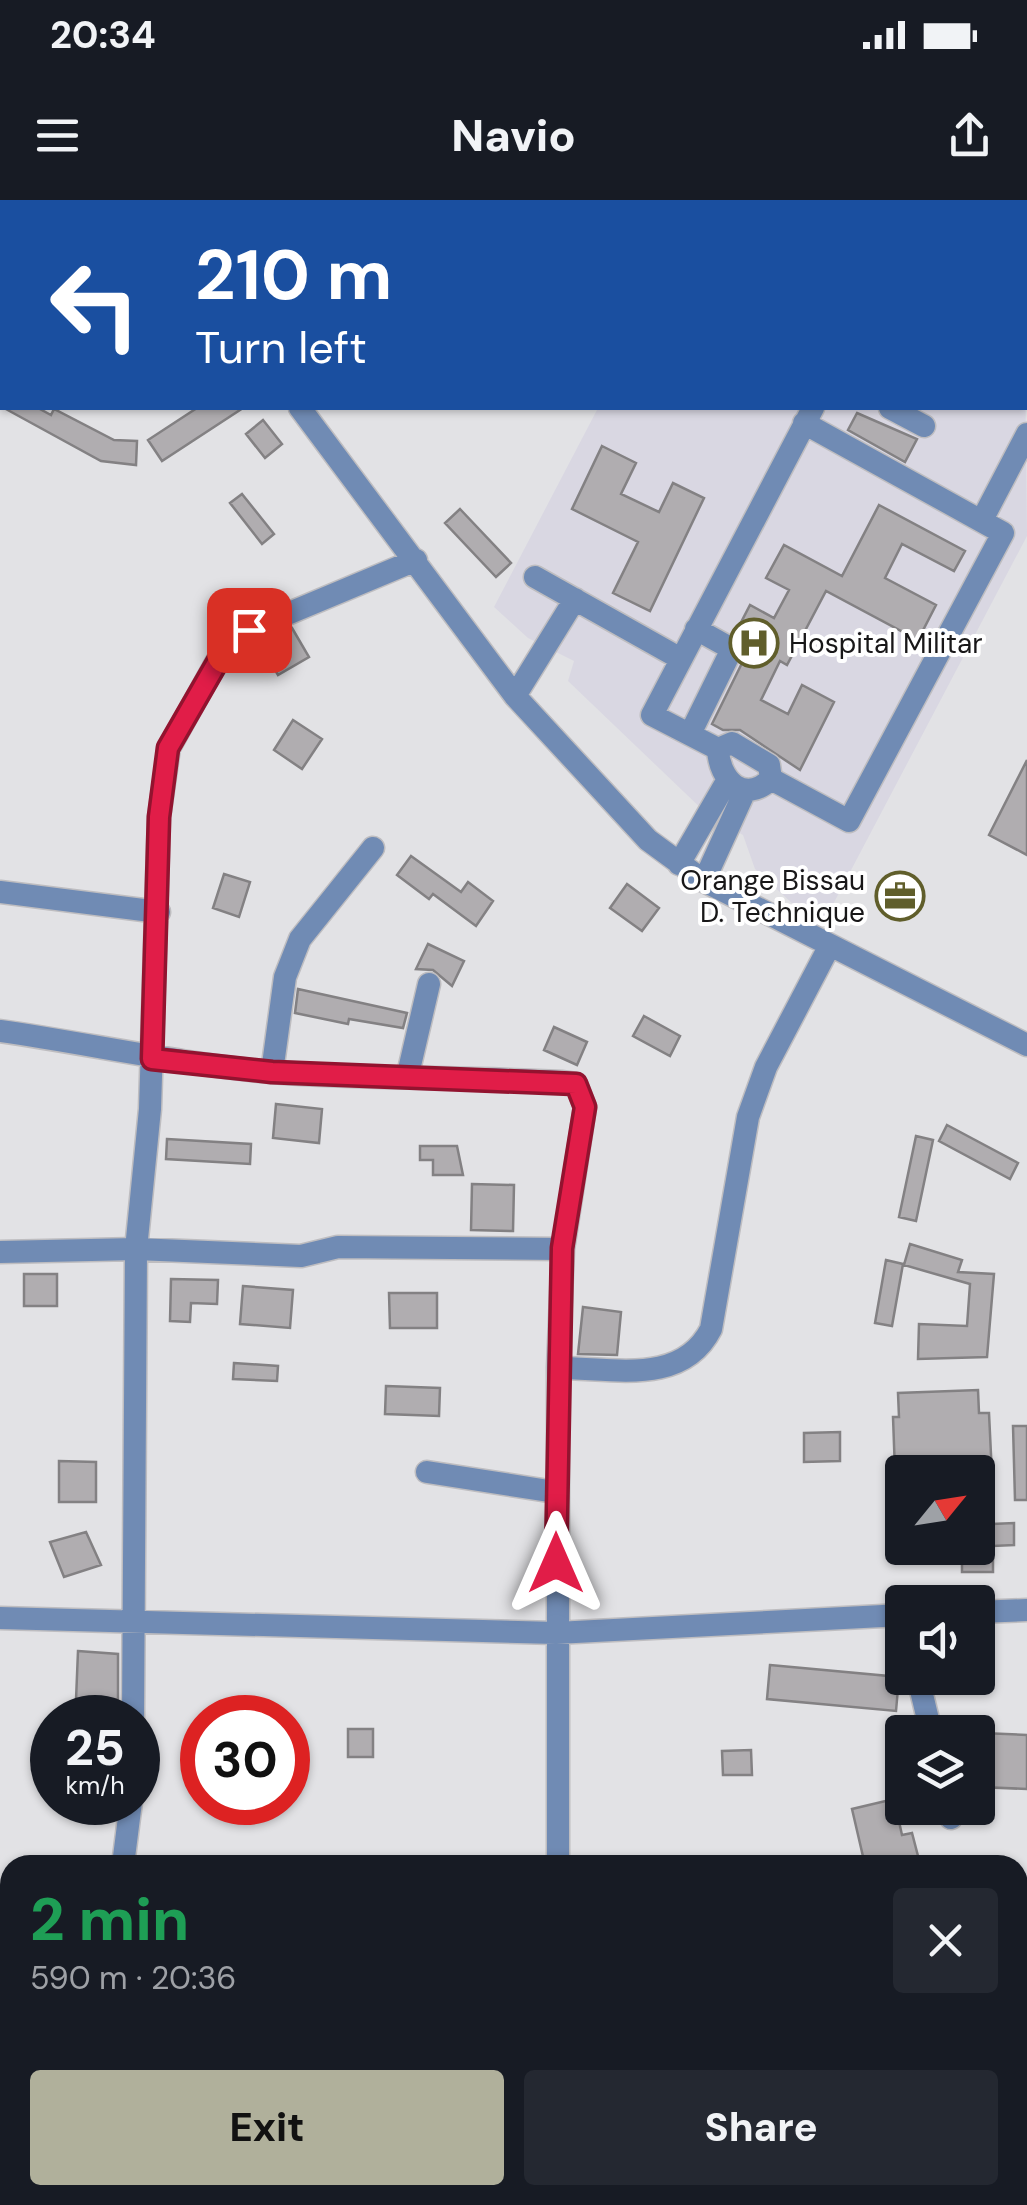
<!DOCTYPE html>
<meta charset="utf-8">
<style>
body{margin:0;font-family:"DM Sans",sans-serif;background:#242831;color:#f1f3f6;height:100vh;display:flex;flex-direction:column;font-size:38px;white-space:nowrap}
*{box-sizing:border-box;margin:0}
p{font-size:32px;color:#9ea1a6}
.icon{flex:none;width:55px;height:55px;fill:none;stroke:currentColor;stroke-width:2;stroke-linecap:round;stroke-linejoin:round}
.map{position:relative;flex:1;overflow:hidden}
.details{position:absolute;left:0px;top:1655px;width:1028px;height:350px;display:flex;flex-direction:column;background:#171b24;border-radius:30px 30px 0 0;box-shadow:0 2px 8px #0004}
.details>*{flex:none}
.top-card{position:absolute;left:0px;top:0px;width:1028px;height:210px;box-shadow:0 2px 8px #0004;background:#1a4fa0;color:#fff;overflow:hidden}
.needle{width:65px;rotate:60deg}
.fabs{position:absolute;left:885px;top:1255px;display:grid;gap:20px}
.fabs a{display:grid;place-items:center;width:110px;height:110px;border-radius:10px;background:#171b24;box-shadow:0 2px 8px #0004;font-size:50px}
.speed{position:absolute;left:30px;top:1495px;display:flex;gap:20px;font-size:50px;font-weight:700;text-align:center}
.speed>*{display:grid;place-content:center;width:130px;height:130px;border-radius:50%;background:#171b24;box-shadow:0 2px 8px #0004;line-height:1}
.speed small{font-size:25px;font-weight:400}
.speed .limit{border:15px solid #d22;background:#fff;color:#111}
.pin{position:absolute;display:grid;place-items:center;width:85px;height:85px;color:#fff;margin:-42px;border-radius:20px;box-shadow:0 5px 15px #0006}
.me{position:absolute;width:110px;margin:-55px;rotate:0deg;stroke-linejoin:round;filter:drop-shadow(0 0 8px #0008)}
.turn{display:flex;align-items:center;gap:35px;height:210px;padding:0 30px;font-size:45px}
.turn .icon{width:130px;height:130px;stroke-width:2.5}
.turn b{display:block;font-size:70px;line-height:85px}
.round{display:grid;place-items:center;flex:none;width:105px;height:105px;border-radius:10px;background:#242831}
.headline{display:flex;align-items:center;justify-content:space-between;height:170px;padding:0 30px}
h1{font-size:60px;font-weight:800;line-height:75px;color:#1e9e55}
.action{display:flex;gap:20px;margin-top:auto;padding:20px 30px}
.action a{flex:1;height:115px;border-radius:10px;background:#b0b09b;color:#111;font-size:40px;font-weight:800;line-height:115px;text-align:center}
.action a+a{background:#242831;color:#f1f3f6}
.status{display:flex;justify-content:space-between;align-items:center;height:70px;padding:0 50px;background:#171b24;direction:ltr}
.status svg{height:28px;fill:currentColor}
header{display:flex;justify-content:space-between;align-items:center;height:130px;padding:0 30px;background:#171b24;font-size:45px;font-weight:800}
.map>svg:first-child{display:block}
.built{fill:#d9d7e2}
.building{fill:#b0adb0;stroke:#838183;stroke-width:2.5}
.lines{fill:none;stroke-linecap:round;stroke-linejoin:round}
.minor-casing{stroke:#bebdc0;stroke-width:25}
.minor{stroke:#708bb4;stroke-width:22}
.route-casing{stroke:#92132f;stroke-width:25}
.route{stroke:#e11d48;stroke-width:18}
.labels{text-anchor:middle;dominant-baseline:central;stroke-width:8;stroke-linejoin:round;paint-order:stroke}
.poi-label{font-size:28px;fill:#181718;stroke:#fff;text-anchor:start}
</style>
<div class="status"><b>20:34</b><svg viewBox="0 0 49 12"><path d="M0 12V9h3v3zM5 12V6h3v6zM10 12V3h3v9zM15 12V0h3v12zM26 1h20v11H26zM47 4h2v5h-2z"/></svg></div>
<header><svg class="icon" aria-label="menu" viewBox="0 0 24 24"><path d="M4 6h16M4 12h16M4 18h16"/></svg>Navio<svg class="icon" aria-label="share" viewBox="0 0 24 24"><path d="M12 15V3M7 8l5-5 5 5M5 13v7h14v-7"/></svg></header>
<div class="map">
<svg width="1027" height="2005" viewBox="0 0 1027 2005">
<rect width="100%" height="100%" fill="#e2e2e5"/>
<path class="built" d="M1025 155 1027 336 820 729 755 669 743 635 707 614 568 481 574 461 528 438 494 407 598 208H1025Z"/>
<path class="building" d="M4 208H38L51 215 54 209 114 240 137 241 136 265 101 261Z
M197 208H243L162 261 148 240Z
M857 213 917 239 905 262 848 230Z
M263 220 282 244 265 258 246 234Z
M602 246 636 263 621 294 659 312 673 283 704 298 650 411 613 393 638 342 572 309Z
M242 294 274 334 262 344 230 303Z
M879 305 965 351 954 371 902 344 885 378 936 405 918 440 826 391 787 465 780 461 761 500 788 514 802 485 834 502 800 570 740 530H723L712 524 746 455V443L735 434 750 405 774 418 789 390 766 378 784 345 842 376Z
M460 309 511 363 496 377 445 323Z
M292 428 309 457 278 475 260 444Z
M293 520 322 539 302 569 274 550Z
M1027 560V655L989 635Z
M411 656 461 692 468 682 493 701 476 726 433 694 429 699 397 675Z
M224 674 250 682 239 717 213 708Z
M627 684 659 708 642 731 610 708Z
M428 744 464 761 452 786 433 770 416 769Z
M298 789 407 813 403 828 349 819 348 824 295 813Z
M644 816 680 836 670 856 633 836Z
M554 827 587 842 577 865 544 850Z
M276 904 322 909 319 943 273 938Z
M947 925 1018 963 1010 979 939 941Z
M916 936 933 940 916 1021 899 1017Z
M167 939 251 944 250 964 166 959Z
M420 946H457L463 975H433V960H420Z
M472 984 514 985 513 1031 471 1030Z
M910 1044 962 1060 958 1072 994 1074 987 1157 918 1159 919 1124 967 1126 970 1084 904 1065Z
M886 1060 903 1064 892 1126 875 1123Z
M24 1074H57V1106H24Z
M171 1079 218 1080 217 1104 191 1103 190 1122 170 1121Z
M243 1086 293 1090 290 1128 240 1124Z
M389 1093H437V1128H390Z
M583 1107 621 1112 617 1155 578 1154Z
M234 1163 278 1166 277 1181 233 1179Z
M386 1186 440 1188 439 1216 385 1214Z
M978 1190 979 1213H989L993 1296 978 1297V1272H895L893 1217H899L898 1193Z
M1013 1226H1027V1300H1015Z
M840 1232V1261L804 1262V1233Z
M59 1261 96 1262V1302H59Z
M1014 1323V1345L993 1346V1337V1372H962V1348H978L980 1337H993L992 1324Z
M86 1332 101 1365 64 1377 50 1342Z
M78 1451 118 1454V1499L76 1500Z
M770 1465 899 1477 896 1511 767 1499Z
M348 1529H373V1557H348Z
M982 1533 1027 1535V1589L979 1587Z
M751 1550 752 1575H723L722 1551Z
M894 1599 902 1635 912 1633 918 1656 865 1665 852 1609Z"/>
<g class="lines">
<g class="minor-casing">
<path id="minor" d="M149 0 151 2
M743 0 750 2
M207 2 210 0
M514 2 515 0
M816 2 818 0
M0 107 2 105
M1025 117 1027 118
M300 208 515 496 648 640 704 681 1027 845
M890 208 924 226
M982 320 1027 234
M535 377 681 459
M515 496 575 399
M690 534 732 449 696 429
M718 549C719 580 744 605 771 579L769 565 732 543 718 549 652 515 813 208
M771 579 849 621 1003 333 804 223
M679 664 727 581
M704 681 745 591
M0 692 159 712
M0 831C91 844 179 864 271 872 367 879 465 877 561 882L576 884 585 907 563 1049 558 1168V1665
M272 872 285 777 300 739 373 648
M408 874 429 784
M0 1052 136 1049 301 1056 338 1047 563 1049
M558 1168C613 1168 682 1186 711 1129L748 917 766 867 829 747
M427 1272 555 1292
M978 1412 1027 1410
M0 1418 556 1433 902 1415
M918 1478 931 1532
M133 1518 136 1049 150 909 159 617 169 548 221 454 249 430 416 360
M949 1608 951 1618
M123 1665 131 1602
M0 1747 10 1745
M561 1995V2005
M116 2005 129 1995"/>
</g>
<use href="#minor" class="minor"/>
</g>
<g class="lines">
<g class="route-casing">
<path id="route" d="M249 430 222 454 168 548 159 617 152 859 272 872 576 884 585 907 562 1048 556 1363"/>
</g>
<use href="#route" class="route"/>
</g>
<defs>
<g id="hospital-ring" transform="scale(2.5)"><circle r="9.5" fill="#fff" stroke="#605e2b" stroke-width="1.5"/><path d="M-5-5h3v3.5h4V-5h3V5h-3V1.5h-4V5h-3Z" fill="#605e2b"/></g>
<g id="office-ring" transform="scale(2.5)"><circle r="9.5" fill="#fff" stroke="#605e2b" stroke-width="1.5"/><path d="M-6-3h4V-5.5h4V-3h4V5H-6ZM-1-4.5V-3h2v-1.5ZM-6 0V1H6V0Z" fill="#605e2b"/></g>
</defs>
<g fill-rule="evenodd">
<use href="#hospital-ring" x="754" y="443"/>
<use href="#office-ring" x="900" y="696"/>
</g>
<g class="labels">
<g class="poi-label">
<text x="789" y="443">Hospital Militar</text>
<text x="865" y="680" text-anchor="end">Orange Bissau<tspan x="865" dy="32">D. Technique</tspan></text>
</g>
</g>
</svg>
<div class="fabs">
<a><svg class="needle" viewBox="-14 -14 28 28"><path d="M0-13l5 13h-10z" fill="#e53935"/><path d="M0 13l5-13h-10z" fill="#9ea1a6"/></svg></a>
<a><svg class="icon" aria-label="sound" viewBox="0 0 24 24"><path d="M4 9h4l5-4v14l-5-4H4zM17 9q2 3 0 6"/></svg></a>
<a><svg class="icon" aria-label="layers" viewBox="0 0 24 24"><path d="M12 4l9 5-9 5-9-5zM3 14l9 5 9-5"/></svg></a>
</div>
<div class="speed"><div>25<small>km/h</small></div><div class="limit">30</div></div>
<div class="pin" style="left:249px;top:430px;background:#d93025"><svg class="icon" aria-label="arrive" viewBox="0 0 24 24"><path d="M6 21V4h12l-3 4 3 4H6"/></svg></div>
<svg class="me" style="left:556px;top:1363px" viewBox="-20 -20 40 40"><path d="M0-17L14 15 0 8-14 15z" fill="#e11d48" stroke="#fff" stroke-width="4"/></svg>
<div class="top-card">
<div class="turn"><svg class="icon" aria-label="left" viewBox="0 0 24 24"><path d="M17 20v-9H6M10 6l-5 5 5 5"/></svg><div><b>210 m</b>Turn left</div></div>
</div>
<section class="details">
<div class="headline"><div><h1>2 min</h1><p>590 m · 20:36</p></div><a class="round"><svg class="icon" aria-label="close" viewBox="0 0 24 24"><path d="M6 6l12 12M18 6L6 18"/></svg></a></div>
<div class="action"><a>Exit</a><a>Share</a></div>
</section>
</div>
